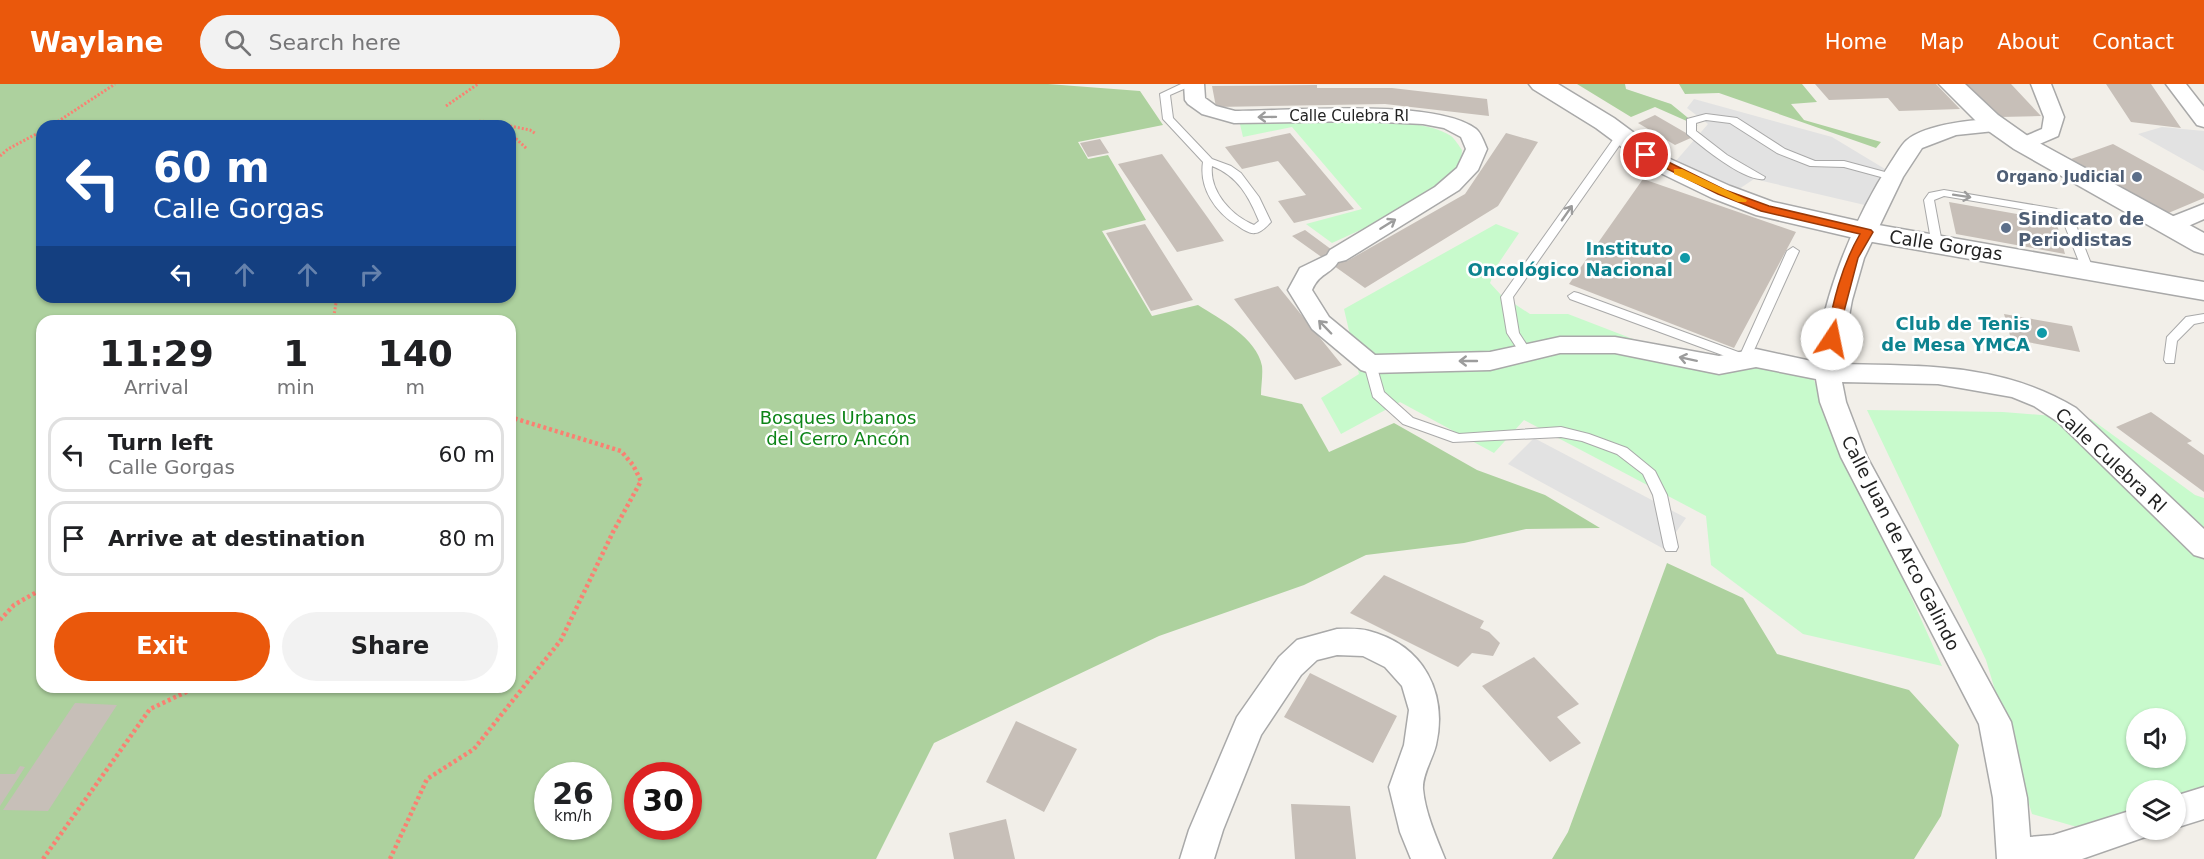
<!DOCTYPE html>
<meta charset="utf-8">
<style>
body{margin:0;font-family:"DejaVu Sans",sans-serif;background:#f2f2f2;color:#202124;height:100vh;display:flex;flex-direction:column;font-size:22px;white-space:nowrap}
*{box-sizing:border-box;margin:0}
p{font-size:20px;color:#757577}
.icon{flex:none;width:33px;height:33px;fill:none;stroke:currentColor;stroke-width:2;stroke-linecap:round;stroke-linejoin:round}
.map{position:relative;flex:1;overflow:hidden}
.side{position:absolute;left:36px;top:231px;width:480px;height:378px;display:flex;flex-direction:column;background:#fff;border-radius:18px;box-shadow:0 2px 4px #0004}
.side>*{flex:none}
.banner{position:absolute;left:36px;top:36px;width:480px;height:183px;border-radius:18px;box-shadow:0 2px 4px #0004;background:#1a4fa0;color:#fff;overflow:hidden}
.fabs{position:absolute;left:2126px;top:624px;display:grid;gap:12px}
.fabs a{display:grid;place-items:center;width:60px;height:60px;border-radius:50%;background:#fff;box-shadow:0 2px 4px #0004;font-size:30px}
.speed{position:absolute;left:534px;top:678px;display:flex;gap:12px;font-size:30px;font-weight:700;text-align:center}
.speed>*{display:grid;place-content:center;width:78px;height:78px;border-radius:50%;background:#fff;box-shadow:0 2px 4px #0004;line-height:1}
.speed small{font-size:15px;font-weight:400}
.speed .limit{border:9px solid #d22;background:#fff;color:#111}
.pin{position:absolute;display:grid;place-items:center;width:51px;height:51px;color:#fff;margin:-26px;border:3px solid #fff;border-radius:50%;box-shadow:0 2px 6px #0007}
.me{position:absolute;width:66px;margin:-33px;rotate:11deg;stroke-linejoin:round;filter:drop-shadow(0 0 4px #0008)}
.turn{display:flex;align-items:center;gap:21px;height:126px;padding:0 18px;font-size:27px}
.turn .icon{width:78px;height:78px;stroke-width:2.5}
.turn b{display:block;font-size:42px;line-height:51px}
.lanes{display:flex;align-items:center;height:57px;padding:0 18px;background:#0003;justify-content:center;gap:30px;direction:ltr}
.lanes .off{opacity:.35}
.eta{display:flex;justify-content:space-evenly;align-items:center;height:102px;text-align:center}
.eta b{font-size:36px;font-weight:800;line-height:42px}
.button{display:flex;gap:12px;margin-top:auto;padding:12px 18px}
.button a{flex:1;height:69px;border-radius:36px;background:#ea580c;color:#fff;font-size:24px;font-weight:800;line-height:69px;text-align:center}
.button a+a{background:#f2f2f2;color:#202124}
ul{padding:0;list-style:none}
li{display:flex;align-items:center;gap:18px;height:75px;margin:0 12px 9px;padding:0 6px;border:3px solid #e0e0e0;border-radius:18px}
li div{flex:1}
li b{display:block;font-size:22px}
li em{font-style:normal}
header{display:flex;align-items:center;gap:36px;box-sizing:border-box;height:84px;padding:0 30px;background:#ea580c;color:#fff}
header strong{font-size:28px}
nav{display:flex;gap:33px;margin-inline-start:auto;font-size:21px}
.search{width:420px;height:54px;background:#f2f2f2;display:flex;align-items:center;gap:15px;box-sizing:border-box;padding:0 21px;border-radius:33px;color:#757577;font-size:22px}
.map>svg:first-child{display:block}
.forest{fill:#add19e;fill-rule:evenodd}
.park{fill:#c8facc;fill-rule:evenodd}
.parking{fill:#e2e2e2}
.building{fill:#c7bfb8}
.lines{fill:none;stroke-linecap:round;stroke-linejoin:round}
.service-casing{stroke:#a9a9a9;stroke-width:2}
.minor-casing{stroke:#a9a9a9;stroke-width:3}
.tertiary-casing{stroke:#a9a9a9;stroke-width:3}
.path-far1{stroke:#fa8072;stroke-width:3;stroke-dasharray:2 2;stroke-linecap:butt}
.path{stroke:#fa8072;stroke-width:4.5;stroke-dasharray:3 3;stroke-linecap:butt}
.service{fill:#fff;fill-rule:evenodd}
.minor{fill:#fff;fill-rule:evenodd}
.tertiary{fill:#fff;fill-rule:evenodd}
.oneway{stroke:#9c9c9c}
.route{fill:#ea580c;stroke:#983908;stroke-width:1.5}
.slow{fill:#f59e0b}
.service-dot{fill:#5c6f8a;stroke:#fff;stroke-width:2}
.culture-dot{fill:#0f9aa8;stroke:#fff;stroke-width:2}
.labels{text-anchor:middle;dominant-baseline:central;stroke-width:5;stroke-linejoin:round;paint-order:stroke}
.far-street-label{font-size:15px;fill:#222;stroke:#fff}
.far-service-label{font-size:15px;font-weight:bold;fill:#4e5e75;stroke:#fff;text-anchor:end}
.service-label{font-size:18px;font-weight:bold;fill:#4e5e75;stroke:#fff;text-anchor:start}
.street-label{font-size:18px;fill:#222;stroke:#fff}
.culture-label{font-size:18px;font-weight:bold;fill:#0d838f;stroke:#fff;text-anchor:end}
.park-label{font-size:18px;fill:#0c8416;stroke:#fff}
</style>
<header>
<strong>Waylane</strong>
<div class="search"><svg class="icon" aria-label="search" viewBox="0 0 24 24"><circle cx="10" cy="10" r="6"/><path d="M15 15l6 6"/></svg>Search here</div>
<nav><a>Home</a><a>Map</a><a>About</a><a>Contact</a></nav>
</header>
<div class="map">
<svg width="2204" height="775" viewBox="0 0 2204 775">
<rect width="100%" height="100%" fill="#f2efe9"/>
<path class="forest" d="M0 0H1048L1140 7 1163 41 1078 58 1088 75 1108 71 1146 136 1102 147 1152 232 1198 221C1220 235 1257 254 1262 282 1263 291 1261 302 1261 311L1302 320 1329 368 1394 339 1477 386 1545 411 1600 444 1526 445 1464 459 1366 471 1304 501 1159 552 934 659 876 775H0ZM42 42H510V213H42ZM42 237H510V603H42ZM548 692H598V742H548ZM638 692H688V742H638Z
M1577 0H1625L1626 5 1671 20 1698 42 1655 23 1631 33Z
M1679 0H1802L1817 18 1791 20 1804 36 1881 58 1876 64 1719 9 1685 10Z
M1667 479 1743 514 1777 570 1909 606 1959 661 1941 732 1914 775H1552L1568 748Z"/>
<path class="park" d="M1239 36C1285 36 1417 28 1451 52 1455 55 1459 62 1462 66L1461 78 1451 96 1415 121 1332 159 1306 140 1362 125 1292 43 1243 53Z
M1496 140 1519 149 1496 183 1490 199 1501 211 1530 230H1568L1703 282 1770 279 1812 292 1942 582 1803 550 1711 481 1706 432 1524 336 1494 369 1400 318 1341 350 1321 314 1359 290 1344 225Z
M1867 326 2003 328 2091 335 2195 411 2204 414V708L2175 716V706H2136V727L2077 743 2032 730 1986 576ZM2136 634H2175V674H2136Z"/>
<path class="parking" d="M1694 15 1832 53 1885 85 1869 122 1754 95 1736 107 1675 78 1708 40 1687 24Z
M2162 43 2204 47V87L2138 50Z
M1534 354 1686 434 1664 465 1508 380Z"/>
<path class="building" d="M1815 0H1936L1960 25 1899 27 1888 14 1829 16Z
M1965 0H2011L2041 32 2000 33Z
M2106 0H2151L2181 44 2131 38Z
M1317 1V4H1392L1487 15 1489 32 1385 20 1216 23 1212 2Z
M1655 31 1693 53 1675 61 1638 39Z
M1290 49 1354 125 1294 139 1278 117 1306 111 1278 77 1242 85 1225 63Z
M1506 49 1538 58 1498 122 1365 204 1292 152 1305 146 1347 177 1465 110Z
M1100 55 1109 69 1088 73 1080 59Z
M2113 60 2204 110V114L2166 130 2071 75Z
M1162 70 1208 134 1224 157 1177 168 1118 80Z
M1643 95 1796 148 1734 264 1569 200Z
M1949 118 2056 137 2065 170 1956 150Z
M1145 140 1193 216 1151 227 1106 149Z
M1278 202 1342 281 1295 296 1234 215Z
M2004 230 2072 242 2080 268 2011 255Z
M2151 328 2192 357 2187 359 2204 371V408L2116 343Z
M1384 491 1484 537 1480 544 1489 548 1500 559 1493 572 1472 569 1458 583 1350 529Z
M1534 573 1579 620 1557 633 1581 659 1550 678 1482 602Z
M1310 589 1397 632 1373 679 1284 633Z
M75 619 117 621 48 727 3 726Z
M1016 637 1077 665 1044 728 986 698Z
M20 682 25 683 0 722V690H15Z
M1291 720 1350 722 1356 775H1295Z
M1006 735 1015 775H954L949 749Z"/>
<g class="lines">
<g class="service-casing">
<path id="service" d="M1181 0H1195L1170 11 1173 34 1212 75 1231 82 1241 89 1259 113 1271 138C1267 142 1261 149 1255 149 1250 150 1242 145 1238 142 1215 128 1199 104 1203 78L1163 35 1160 10ZM1212 82C1238 92 1249 113 1259 137L1254 141C1232 132 1209 108 1212 82Z
M1706 30 1737 34 1785 65 1815 77H1844L1896 91 1897 93 1892 96 1844 83 1810 82 1777 69 1730 39 1706 36 1696 39V47L1727 71 1765 93 1764 95C1745 98 1702 63 1687 50V35Z
M1621 49 1626 52 1513 213 1519 249 1532 269 1526 273 1522 272 1507 249 1501 213 1617 50Z
M1944 106 2063 126 2074 136 2093 185 2091 188H2083L2063 137 2056 131 1944 112 1934 116 1942 159 1936 163 1932 162 1924 116 1929 109Z
M1793 163 1799 167 1750 275 1744 279 1570 215 1568 212 1574 208 1578 209 1741 269 1787 167Z
M2204 230V238L2194 240 2177 257 2174 279H2166L2164 276 2167 253 2186 233Z
M1370 276 1376 280 1384 308 1413 334 1459 350 1561 343 1589 350 1627 364 1655 387 1667 411 1678 463 1676 467H1666L1664 463 1653 411 1643 390 1617 370 1582 357 1561 353 1453 358 1403 340 1373 313 1364 280Z"/>
</g>
<g class="minor-casing">
<path id="minor" d="M1184 0H1204L1205 14 1216 22 1235 27C1288 27 1436 14 1476 45 1481 49 1484 58 1487 65L1478 86 1459 106 1346 176 1338 178C1330 191 1320 188 1312 206L1329 233 1375 271 1490 268 1560 253H1615L1719 272 1756 265 1816 278C1822 213 1855 132 1891 78 1896 71 1901 61 1907 56 1924 41 1982 32 2004 38L2007 42 2004 46 1956 51 1922 64 1903 93 1864 174 1852 216 1840 280C1924 282 2002 279 2076 324L2204 445V474L2194 471 2058 338 2034 322 2012 313 1938 300 1842 298 1846 318 1867 373 2011 638 2027 714 2030 753 2053 751 2136 725V746H2151L2148 752 2082 775H1997L1993 714 1979 640 1841 373 1820 318 1816 295 1756 283 1719 290 1615 269H1560L1490 286 1370 289 1361 286 1312 245 1288 206 1300 184 1327 171 1330 166 1435 103 1457 84 1466 65 1461 53 1444 44 1423 40 1362 37 1234 39 1202 30 1188 20 1185 16Z
M2031 0H2051L2064 33 2058 52 2030 64 2023 66 2016 64 2013 60 2016 56 2042 45 2044 33Z
M2166 0H2186L2204 23V43L2197 41Z
M2204 120V135L2177 147 2169 149 2161 147 2158 142 2161 137Z
M1337 545C1347 545 1359 544 1369 547 1423 561 1448 608 1436 661 1433 674 1422 691 1423 705 1425 728 1436 753 1445 775H1411L1400 748 1389 703 1404 661 1409 626 1402 602 1385 583 1363 572 1337 571 1317 576 1301 591 1261 651 1223 746 1214 775H1180L1189 746 1237 633 1279 573 1297 556Z
M2204 703V735L2175 744V712Z"/>
</g>
<g class="tertiary-casing">
<path id="tertiary" d="M1529 0H1558L1614 34 1668 74 1730 102 1773 118 1867 139 2204 198V216L1867 157 1756 131 1712 114 1650 84 1596 44 1533 5Z
M1939 0H1965L1998 31 2032 55 2204 149V170L2194 167 2014 65 1980 41Z"/>
</g>
<path class="path-far1" d="M446 22 478 0
M51 42 115 0
M451 42 482 37 499 42
M510 42 530 46 536 50
M510 49 527 65
M0 72 8 65 42 47
M333 237 337 213"/>
<path class="path" d="M0 536 14 521 42 505
M43 775 150 625 197 603
M390 775 427 695 474 665 561 556 613 448 641 397 633 381 621 367 510 333"/>
<use href="#service" class="service"/>
<use href="#minor" class="minor"/>
<use href="#tertiary" class="tertiary"/>
</g>
<defs><path id="oneway-shaft" d="M-6 0H5M1.5-3L5.5 0L1.5 3" fill="none" stroke-width="1.6" stroke-linecap="round" stroke-linejoin="round" transform="scale(1.5)"/></defs>
<g class="oneway">
<use href="#oneway-shaft" transform="translate(1267 33) rotate(179)"/>
<use href="#oneway-shaft" transform="translate(1962 112) rotate(9)"/>
<use href="#oneway-shaft" transform="translate(1567 129) rotate(-55)"/>
<use href="#oneway-shaft" transform="translate(1388 140) rotate(-32)"/>
<use href="#oneway-shaft" transform="translate(1325 243) rotate(-134)"/>
<use href="#oneway-shaft" transform="translate(1688 275) rotate(-168)"/>
<use href="#oneway-shaft" transform="translate(1468 277) rotate(-180)"/>
</g>
<path class="route" d="M1646 67 1725 106 1769 122 1871 146 1873 148 1858 174 1836 258H1828L1826 255C1833 218 1841 183 1860 150L1761 127 1718 110 1643 73 1641 71Z"/>
<path class="slow" d="M1674 85H1682L1747 116 1746 118H1738L1674 90Z"/>
<g class="service-dot">
<circle cx="2137" cy="93" r="6"/>
<circle cx="2006" cy="144" r="6"/>
</g>
<g class="culture-dot">
<circle cx="1685" cy="174" r="6"/>
<circle cx="2042" cy="249" r="6"/>
</g>
<g class="labels">
<g class="far-street-label">
<text x="1349" y="32">Calle Culebra Rl</text>
</g>
<g class="far-service-label">
<text x="2125" y="93">Organo Judicial</text>
</g>
<g class="service-label">
<text x="2018" y="134">Sindicato de<tspan x="2018" dy="21">Periodistas</tspan></text>
</g>
<g class="street-label">
<text transform="translate(1946 161) rotate(9)">Calle Gorgas</text>
<text transform="translate(2111 376) rotate(43)">Calle Culebra Rl</text>
<text transform="translate(1901 459) rotate(63)">Calle Juan de Arco Galindo</text>
</g>
<g class="culture-label">
<text x="1673" y="164">Instituto<tspan x="1673" dy="21">Oncológico Nacional</tspan></text>
<text x="2030" y="239">Club de Tenis<tspan x="2030" dy="21">de Mesa YMCA</tspan></text>
</g>
<g class="park-label">
<text x="838" y="333">Bosques Urbanos<tspan x="838" dy="21">del Cerro Ancón</tspan></text>
</g>
</g>
</svg>
<div class="fabs">
<a><svg class="icon" aria-label="sound" viewBox="0 0 24 24"><path d="M4 9h4l5-4v14l-5-4H4zM17 9q2 3 0 6"/></svg></a>
<a><svg class="icon" aria-label="layers" viewBox="0 0 24 24"><path d="M12 4l9 5-9 5-9-5zM3 14l9 5 9-5"/></svg></a>
</div>
<div class="speed"><div>26<small>km/h</small></div><div class="limit">30</div></div>
<div class="pin" style="left:1646px;top:71px;background:#d93025"><svg class="icon" aria-label="arrive" viewBox="0 0 24 24"><path d="M6 21V4h12l-3 4 3 4H6"/></svg></div>
<svg class="me" style="left:1832px;top:255px" viewBox="-20 -20 40 40"><circle r="19" fill="#fff"/><path d="M0-13L10 11 0 6-10 11z" fill="#ea580c"/></svg>
<div class="banner">
<div class="turn"><svg class="icon" aria-label="left" viewBox="0 0 24 24"><path d="M17 20v-9H6M10 6l-5 5 5 5"/></svg><div><b>60 m</b>Calle Gorgas</div></div>
<div class="lanes"><svg class="icon" aria-label="left" viewBox="0 0 24 24"><path d="M17 20v-9H6M10 6l-5 5 5 5"/></svg><svg class="icon off" aria-label="ahead" viewBox="0 0 24 24"><path d="M12 20V5M6 11l6-6 6 6"/></svg><svg class="icon off" aria-label="ahead" viewBox="0 0 24 24"><path d="M12 20V5M6 11l6-6 6 6"/></svg><svg class="icon off" aria-label="right" viewBox="0 0 24 24"><path d="M7 20v-9h11M14 6l5 5-5 5"/></svg></div>
</div>
<section class="side">
<div class="eta">
<div><b>11:29</b><p>Arrival</p></div>
<div><b>1</b><p>min</p></div>
<div><b>140</b><p>m</p></div>
</div>
<ul>
<li><svg class="icon" aria-label="left" viewBox="0 0 24 24"><path d="M17 20v-9H6M10 6l-5 5 5 5"/></svg><div><b>Turn left</b><p>Calle Gorgas</p></div><em>60 m</em></li>
<li><svg class="icon" aria-label="arrive" viewBox="0 0 24 24"><path d="M6 21V4h12l-3 4 3 4H6"/></svg><div><b>Arrive at destination</b></div><em>80 m</em></li>
</ul>
<div class="button"><a>Exit</a><a>Share</a></div>
</section>
</div>
